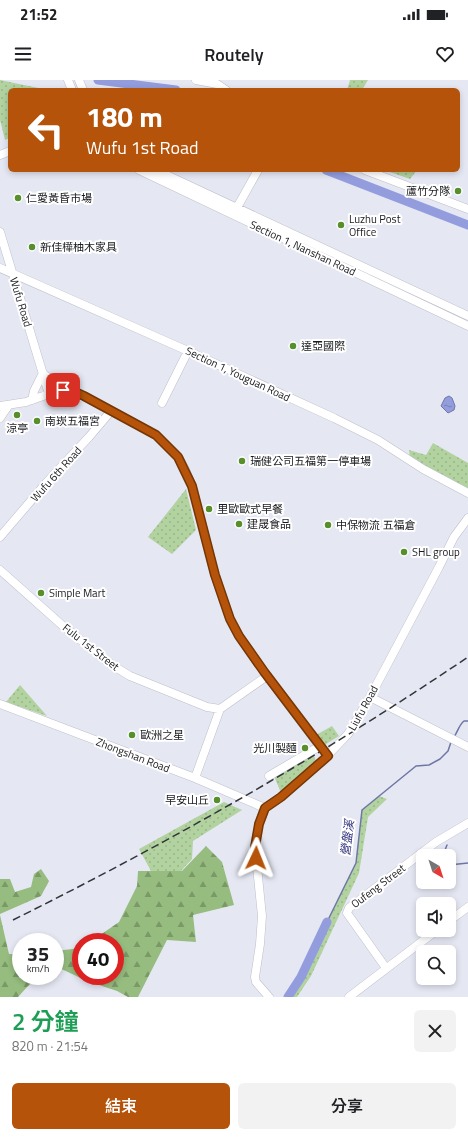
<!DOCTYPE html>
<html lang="zh-TW">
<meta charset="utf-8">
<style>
body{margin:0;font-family:"Titillium Web","Noto Sans TC",sans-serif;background:#f2f2f2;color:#202124;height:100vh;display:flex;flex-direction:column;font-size:15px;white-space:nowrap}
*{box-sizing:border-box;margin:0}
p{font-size:13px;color:#757577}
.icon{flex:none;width:22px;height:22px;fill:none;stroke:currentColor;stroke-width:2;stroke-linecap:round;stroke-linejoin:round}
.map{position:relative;height:917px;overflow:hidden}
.sheet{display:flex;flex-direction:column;background:#fff;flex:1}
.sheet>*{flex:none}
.guide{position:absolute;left:8px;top:8px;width:452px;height:84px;border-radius:6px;box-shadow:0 2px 6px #0003;background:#b45309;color:#fff;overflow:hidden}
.needle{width:26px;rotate:141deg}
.fabs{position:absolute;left:416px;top:769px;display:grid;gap:8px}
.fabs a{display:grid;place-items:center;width:40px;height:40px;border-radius:6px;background:#fff;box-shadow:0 2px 6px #0003;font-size:20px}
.speed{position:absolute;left:12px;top:853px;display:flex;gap:8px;font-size:20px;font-weight:700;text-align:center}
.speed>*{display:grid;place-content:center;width:52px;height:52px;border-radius:50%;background:#fff;box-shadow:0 2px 6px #0003;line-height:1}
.speed small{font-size:10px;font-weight:400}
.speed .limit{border:6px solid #d22;background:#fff;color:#111}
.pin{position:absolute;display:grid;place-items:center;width:34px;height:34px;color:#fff;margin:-17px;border-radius:8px;box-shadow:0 2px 6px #0006}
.me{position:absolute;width:44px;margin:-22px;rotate:2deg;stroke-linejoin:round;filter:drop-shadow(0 0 3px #0008)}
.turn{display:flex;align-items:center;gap:14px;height:84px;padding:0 12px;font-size:18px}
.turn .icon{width:52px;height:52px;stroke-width:2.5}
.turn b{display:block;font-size:28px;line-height:34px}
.round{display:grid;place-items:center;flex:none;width:42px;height:42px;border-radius:6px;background:#f2f2f2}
.headline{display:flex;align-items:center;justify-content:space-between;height:68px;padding:0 12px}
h1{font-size:24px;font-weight:600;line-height:30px;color:#1e9e55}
.primary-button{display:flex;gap:8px;margin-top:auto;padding:8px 12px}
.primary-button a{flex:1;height:46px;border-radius:6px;background:#b45309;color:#fff;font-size:16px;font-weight:600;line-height:46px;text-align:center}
.primary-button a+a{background:#f2f2f2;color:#202124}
.status{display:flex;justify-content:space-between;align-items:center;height:28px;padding:0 20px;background:#fff;direction:ltr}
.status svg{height:11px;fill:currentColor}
header{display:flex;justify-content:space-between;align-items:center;height:52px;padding:0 12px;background:#fff;font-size:18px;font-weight:600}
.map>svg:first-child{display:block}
.grass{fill:url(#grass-dots)}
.forest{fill:url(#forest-firs)}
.water{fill:url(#water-ripples);stroke:#6e76a4}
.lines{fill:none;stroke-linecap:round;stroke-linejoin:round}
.stream{stroke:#6e76a4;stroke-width:1.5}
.river{stroke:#939dde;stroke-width:9}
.minor-casing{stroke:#bdbfca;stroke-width:9}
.minor{stroke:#fff;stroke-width:8}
.rail{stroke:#333439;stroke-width:1.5;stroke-dasharray:8 4;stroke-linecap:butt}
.route-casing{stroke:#753606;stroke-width:10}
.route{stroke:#b45309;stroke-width:7}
.poi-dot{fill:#568f2b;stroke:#fff;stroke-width:1.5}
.labels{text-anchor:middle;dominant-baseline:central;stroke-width:4;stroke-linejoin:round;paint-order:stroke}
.poi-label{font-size:11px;fill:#191a1e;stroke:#fff;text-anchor:start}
.street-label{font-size:11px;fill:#191a1e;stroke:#fff}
.water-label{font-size:12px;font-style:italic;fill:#2f317c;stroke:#fff}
</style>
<div class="status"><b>21:52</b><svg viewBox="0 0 49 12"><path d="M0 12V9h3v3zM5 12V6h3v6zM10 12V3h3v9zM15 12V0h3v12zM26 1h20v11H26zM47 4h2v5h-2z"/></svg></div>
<header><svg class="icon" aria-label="menu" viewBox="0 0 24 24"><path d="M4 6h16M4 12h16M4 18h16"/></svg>Routely<svg class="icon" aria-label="heart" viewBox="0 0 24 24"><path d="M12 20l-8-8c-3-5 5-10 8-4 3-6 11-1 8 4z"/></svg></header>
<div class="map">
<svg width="468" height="917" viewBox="0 0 468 917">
<defs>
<pattern id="grass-dots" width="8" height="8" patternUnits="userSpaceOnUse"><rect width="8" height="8" fill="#b2d3a0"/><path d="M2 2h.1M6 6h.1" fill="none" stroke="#98b589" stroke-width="1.8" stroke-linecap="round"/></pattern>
<pattern id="forest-firs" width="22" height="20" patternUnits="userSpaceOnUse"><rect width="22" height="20" fill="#96bd7f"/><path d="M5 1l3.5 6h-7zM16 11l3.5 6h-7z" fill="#7a9967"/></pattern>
<pattern id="water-ripples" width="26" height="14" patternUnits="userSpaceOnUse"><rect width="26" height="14" fill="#939dde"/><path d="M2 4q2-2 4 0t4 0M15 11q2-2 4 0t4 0" fill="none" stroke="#777fb3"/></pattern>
</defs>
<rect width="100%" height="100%" fill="#e5e8f3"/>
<path class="grass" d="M0 0 48 10H10V58L5 60 0 40Z
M350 0H368L362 10H347Z
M384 90H417L410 99Z
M433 363 468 383V409L410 378 409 370 426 375Z
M186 409 196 450 172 474 148 457Z
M20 605 47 636 6 622Z
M332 646 339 656 323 666 316 655Z
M313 673 317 683 281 713 274 696Z
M379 716 387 719 368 737 359 793 311 896 297 917H288L301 897 356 783 362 730Z
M224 722 242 730 193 761 192 779 181 791H151L139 769Z"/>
<path class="forest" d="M206 766 222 782 234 825 193 835 196 862 167 860 138 917H128L117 911 87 901 55 886V871L81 868V896H115V862H90L119 842 137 806 138 791H182Z
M41 789 49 801 41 816 0 834V799H10L15 812 31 807 34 794Z
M0 835 9 874H21V896H39L28 906 18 917H0Z"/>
<path class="water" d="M449 316 452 318 455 326 454 330 448 333 441 326 445 318Z"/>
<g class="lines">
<path class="stream" d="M454 657C458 651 459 645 464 641H468
M446 776 445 770 447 765
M449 785 468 783
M327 842 356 783 362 730 416 686 429 685 440 679 448 671 451 662"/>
<path class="river" d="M98 0 176 10
M326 90 468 145
M288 917 301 897 327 842"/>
<g class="minor-casing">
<path id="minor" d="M68 0 72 10
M79 0 83 10
M196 0 217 4 226 10
M0 75 10 71
M139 90 468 246
M156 90 468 236
M365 90 468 129
M234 133 258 90
M0 152 49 314
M0 188 188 271 334 338 378 360 423 389 468 413
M43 294 54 301 63 309
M32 320 34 311 43 293
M162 323 188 271
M0 326 26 322 63 309 71 310 84 316 156 355 178 377 185 389 192 406 215 495 230 539 239 556 265 593 327 676
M0 338 8 326
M0 457 46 403 89 357 111 331
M0 490 63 546 112 585 130 596 207 627 220 629 267 596
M370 617 468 667
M0 624 195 698 265 728
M269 696 320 666
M195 698 220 629
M449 841 468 827
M386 888 347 833 349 828 436 762 468 743
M269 917 256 902 255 897 260 864 262 836 255 767 259 744 265 728 281 717 327 676 348 654 370 617 439 487 454 457 468 438
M349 917 437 850"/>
</g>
<use href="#minor" class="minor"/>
<path class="rail" d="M13 840C170 762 323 675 468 577"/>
</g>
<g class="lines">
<g class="route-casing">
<path id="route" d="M63 310H71L84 316 156 355 178 377 192 406 215 495 230 539 239 556 265 593 328 676 281 717 265 728 259 744 255 767 256 778"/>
</g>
<use href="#route" class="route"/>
</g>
<g class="poi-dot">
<circle cx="458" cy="111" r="4"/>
<circle cx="18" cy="118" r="4"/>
<circle cx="341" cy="145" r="4"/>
<circle cx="32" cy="167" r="4"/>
<circle cx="293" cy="266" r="4"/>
<circle cx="17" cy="335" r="4"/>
<circle cx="37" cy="341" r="4"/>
<circle cx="242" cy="381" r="4"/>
<circle cx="209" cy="429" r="4"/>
<circle cx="239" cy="444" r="4"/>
<circle cx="328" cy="445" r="4"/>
<circle cx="404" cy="472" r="4"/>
<circle cx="41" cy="513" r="4"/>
<circle cx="132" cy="655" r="4"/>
<circle cx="305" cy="668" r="4"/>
<circle cx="217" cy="720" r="4"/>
</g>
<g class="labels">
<g class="poi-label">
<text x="450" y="111" text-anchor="end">蘆竹分隊</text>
<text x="26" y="118">仁愛黃昏市場</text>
<text x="349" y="139">Luzhu Post<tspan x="349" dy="13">Office</tspan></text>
<text x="40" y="167">新佳樺柚木家具</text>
<text x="301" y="266">達亞國際</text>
<text x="45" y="341">南崁五福宮</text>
<text x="17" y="348" text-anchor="middle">涼亭</text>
<text x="250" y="381">瑞健公司五福第一停車場</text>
<text x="217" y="429">里歐歐式早餐</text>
<text x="247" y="444">建晟食品</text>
<text x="336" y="445">中保物流 五福倉</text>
<text x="412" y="472">SHL group</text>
<text x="49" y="513">Simple Mart</text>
<text x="140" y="655">歐洲之星</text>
<text x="297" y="668" text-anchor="end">光川製麵</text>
<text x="209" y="720" text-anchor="end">早安山丘</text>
</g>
<g class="street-label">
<text transform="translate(303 168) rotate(25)">Section 1, Nanshan Road</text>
<text transform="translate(21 222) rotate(73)">Wufu Road</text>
<text transform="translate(238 294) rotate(25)">Section 1, Youguan Road</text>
<text transform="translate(56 394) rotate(-48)">Wufu 6th Road</text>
<text transform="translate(91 567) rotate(38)">Fulu 1st Street</text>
<text transform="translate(363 628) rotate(-61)">Liufu Road</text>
<text transform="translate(133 675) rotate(21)">Zhongshan Road</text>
<text transform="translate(378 806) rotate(-37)">Oufeng Street</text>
</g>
<g class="water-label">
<text transform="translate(347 758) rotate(-83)">營盤溪</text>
</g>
</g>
</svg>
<div class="fabs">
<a><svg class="needle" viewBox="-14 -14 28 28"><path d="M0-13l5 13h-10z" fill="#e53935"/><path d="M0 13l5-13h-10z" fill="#757577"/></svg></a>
<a><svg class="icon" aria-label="sound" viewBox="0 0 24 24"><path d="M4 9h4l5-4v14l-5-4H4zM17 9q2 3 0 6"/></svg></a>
<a><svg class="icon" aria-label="search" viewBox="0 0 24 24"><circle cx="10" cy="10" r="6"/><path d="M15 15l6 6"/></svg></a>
</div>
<div class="speed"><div>35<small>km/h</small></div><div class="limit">40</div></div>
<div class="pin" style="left:63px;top:310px;background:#d93025"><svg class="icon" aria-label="arrive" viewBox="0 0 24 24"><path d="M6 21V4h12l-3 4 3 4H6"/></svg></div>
<svg class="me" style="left:256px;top:778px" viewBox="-20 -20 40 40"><path d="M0-17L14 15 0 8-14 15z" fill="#b45309" stroke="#fff" stroke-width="4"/></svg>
<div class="guide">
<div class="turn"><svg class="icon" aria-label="left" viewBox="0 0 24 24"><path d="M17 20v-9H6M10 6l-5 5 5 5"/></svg><div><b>180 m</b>Wufu 1st Road</div></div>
</div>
</div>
<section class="sheet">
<div class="headline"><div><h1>2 分鐘</h1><p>820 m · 21:54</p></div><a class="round"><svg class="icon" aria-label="close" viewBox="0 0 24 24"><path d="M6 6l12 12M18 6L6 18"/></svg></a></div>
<div class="primary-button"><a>結束</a><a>分享</a></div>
</section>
